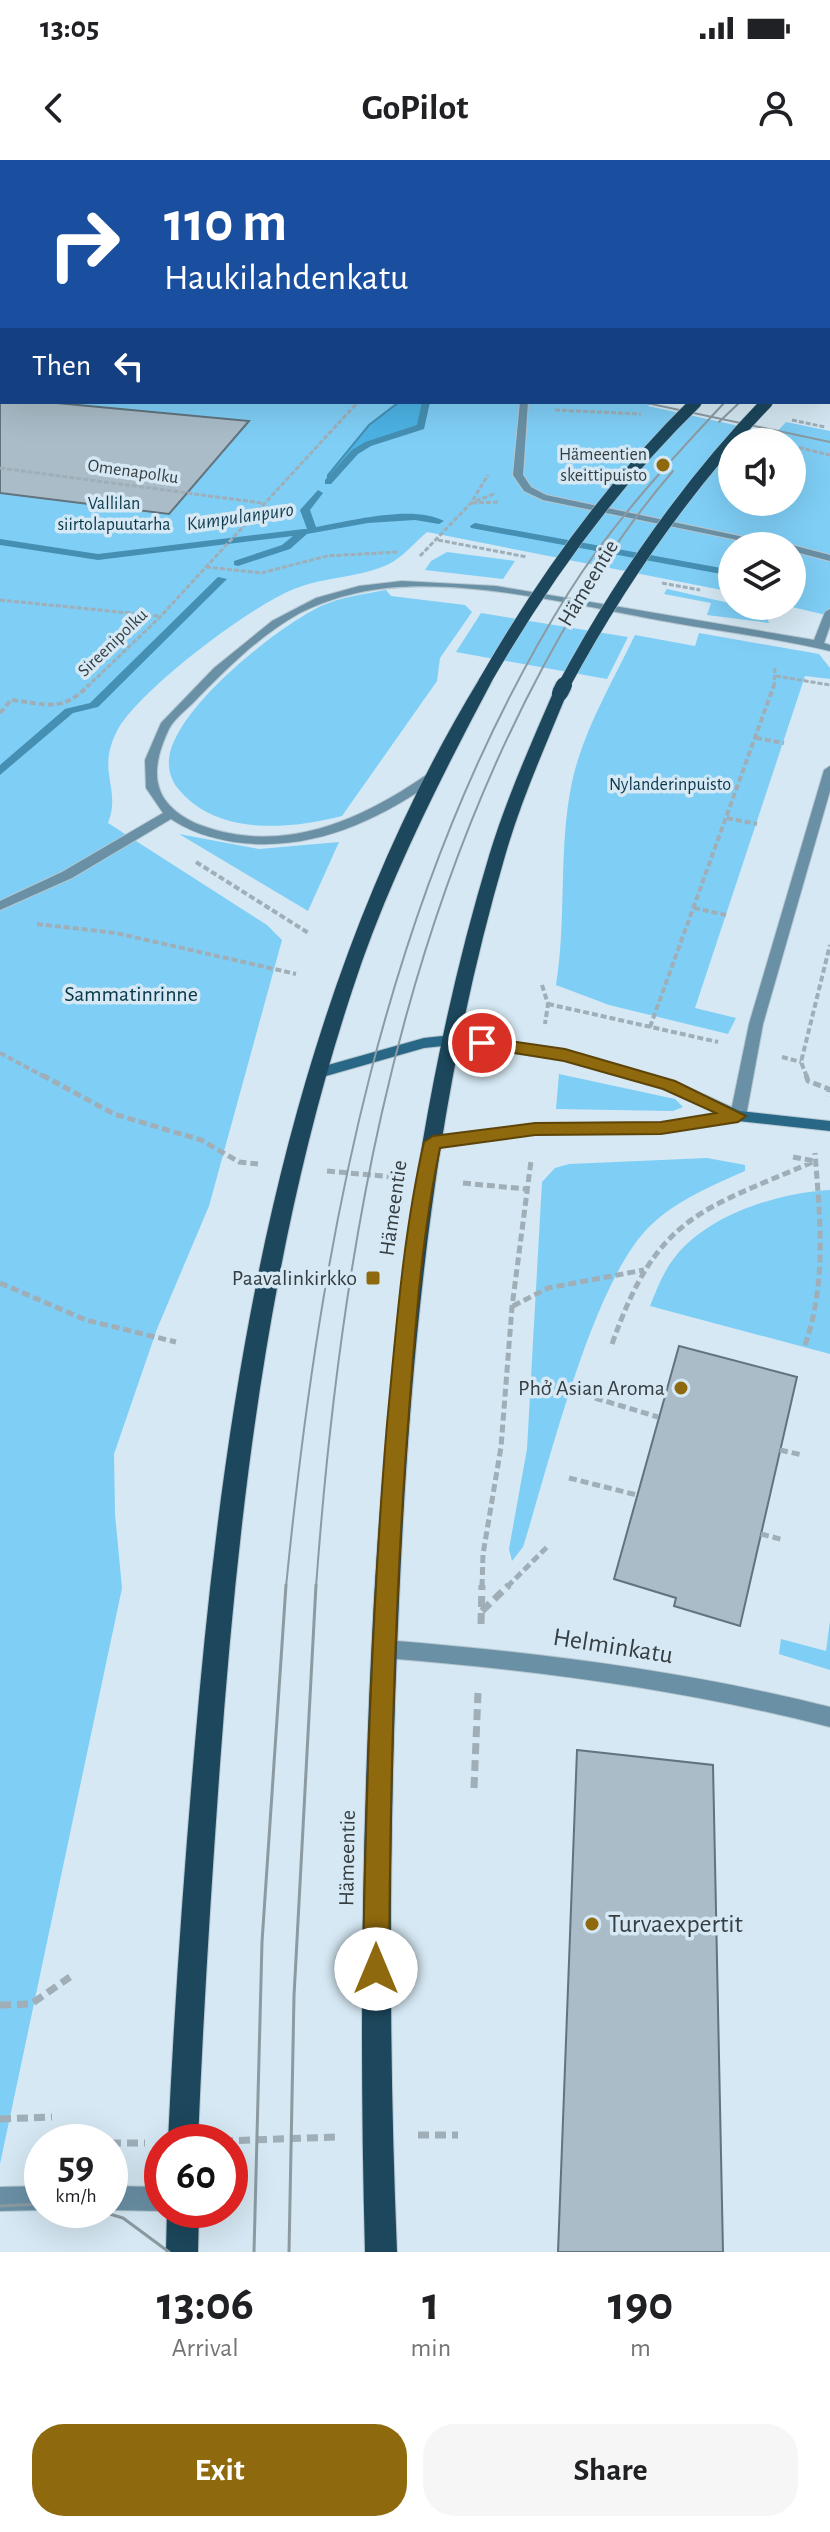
<!DOCTYPE html>
<meta charset="utf-8">
<style>
body{margin:0;font-family:"Alegreya Sans",sans-serif;background:#f6f6f6;color:#202124;height:100vh;display:flex;flex-direction:column;font-size:30px;white-space:nowrap}
*{box-sizing:border-box;margin:0}
p{font-size:26px;color:#757577}
.icon{flex:none;width:44px;height:44px;fill:none;stroke:currentColor;stroke-width:2;stroke-linecap:round;stroke-linejoin:round}
.map{position:relative;height:2092px;overflow:hidden}
.details{display:flex;flex-direction:column;background:#fff;flex:1}
.details>*{flex:none}
.top-card{position:absolute;left:0px;top:0px;width:830px;height:244px;box-shadow:0 8px 32px #0002;background:#1a4fa0;color:#fff;overflow:hidden}
.tools{position:absolute;left:718px;top:268px;display:grid;gap:16px}
.tools a{display:grid;place-items:center;width:88px;height:88px;border-radius:50%;background:#fff;box-shadow:0 8px 32px #0002;font-size:40px}
.speed{position:absolute;left:24px;top:1964px;display:flex;gap:16px;font-size:40px;font-weight:700;text-align:center}
.speed>*{display:grid;place-content:center;width:104px;height:104px;border-radius:50%;background:#fff;box-shadow:0 8px 32px #0002;line-height:1}
.speed small{font-size:20px;font-weight:400}
.speed .limit{border:12px solid #d22;background:#fff;color:#111}
.pin{position:absolute;display:grid;place-items:center;width:68px;height:68px;color:#fff;margin:-34px;border:4px solid #fff;border-radius:50%;box-shadow:0 2px 8px #0007}
.me{position:absolute;width:88px;margin:-44px;rotate:0deg;stroke-linejoin:round;filter:drop-shadow(0 0 6px #0008)}
.turn{display:flex;align-items:center;gap:28px;height:168px;padding:0 32px;font-size:36px}
.turn .icon{width:104px;height:104px;stroke-width:2.5}
.turn b{display:block;font-size:56px;line-height:68px}
.then{display:flex;align-items:center;height:76px;padding:0 32px;background:#0003;gap:16px;font-size:30px}
.eta{display:flex;justify-content:space-evenly;align-items:center;height:136px;text-align:center}
.eta b{font-size:48px;font-weight:700;line-height:56px}
.primary-button{display:flex;gap:16px;margin-top:auto;padding:16px 32px}
.primary-button a{flex:1;height:92px;border-radius:32px;background:#8f690d;color:#fff;font-size:32px;font-weight:700;line-height:92px;text-align:center}
.primary-button a+a{background:#f6f6f6;color:#202124}
.status{display:flex;justify-content:space-between;align-items:center;height:56px;padding:0 40px;background:#fff;direction:ltr}
.status svg{height:22px;fill:currentColor}
header{display:flex;justify-content:space-between;align-items:center;height:104px;padding:0 32px;background:#fff;font-size:36px;font-weight:700}
.map>svg:first-child{display:block}
.green{fill:#7fcef6;fill-rule:evenodd}
.water{fill:#4cb2e3;stroke:#458fb3;stroke-width:2}
.lines{fill:none;stroke-linecap:round;stroke-linejoin:round}
.stream{fill:#458fb3;fill-rule:evenodd}
.building{fill:#a9bcc7;stroke:#62737d;stroke-width:2}
.lane-casing{stroke:#b5c6d0;stroke-width:2}
.street-casing{stroke:#b5c6d0;stroke-width:2}
.secondary-casing{stroke:#b5c6d0;stroke-width:2}
.primary-casing{stroke:#b5c6d0;stroke-width:2}
.path-far4{stroke:#9faeb7;stroke-width:2;stroke-dasharray:4 2;stroke-linecap:butt}
.path-far3{stroke:#9faeb7;stroke-width:3;stroke-dasharray:5 2;stroke-linecap:butt}
.path-far2{stroke:#9faeb7;stroke-width:4;stroke-dasharray:6 3;stroke-linecap:butt}
.path-far1{stroke:#9faeb7;stroke-width:5;stroke-dasharray:8 4;stroke-linecap:butt}
.path{stroke:#9faeb7;stroke-width:7;stroke-dasharray:11 6;stroke-linecap:butt}
.lane{fill:#6a90a5;fill-rule:evenodd}
.street{fill:#6a90a5;fill-rule:evenodd}
.secondary{fill:#286785;fill-rule:evenodd}
.primary{fill:#1c475c;fill-rule:evenodd}
.tram-far1{stroke:#8c9aa2;stroke-width:2}
.tram{stroke:#8c9aa2;stroke-width:3}
.primary-bridge-far1-casing{stroke:#b5c6d0;stroke-width:13;stroke-linecap:butt}
.primary-bridge-casing{stroke:#b5c6d0;stroke-width:18;stroke-linecap:butt}
.primary-bridge-far1{stroke:#1c475c;stroke-width:12}
.primary-bridge{stroke:#1c475c;stroke-width:16}
.route{fill:#8f690d;stroke:#5d4408;stroke-width:2}
.poi-dot{fill:#8f690d;stroke:#d5e8f3;stroke-width:3}
.labels{text-anchor:middle;dominant-baseline:central;stroke-width:7;stroke-linejoin:round;paint-order:stroke}
.far-poi-label{font-size:18px;fill:#363e42;stroke:#d5e8f3;text-anchor:end}
.far-street-label{font-size:18px;fill:#363e42;stroke:#d5e8f3}
.far-park-label{font-size:18px;fill:#09374b;stroke:#d5e8f3}
.far-water-label{font-size:20px;font-style:italic;fill:#113d51;stroke:#d5e8f3}
.street-label{font-size:22px;fill:#363e42;stroke:#d5e8f3}
.park-label{font-size:22px;fill:#09374b;stroke:#d5e8f3}
.poi-label{font-size:22px;fill:#363e42;stroke:#d5e8f3;text-anchor:end}
.near-street-label{font-size:26px;fill:#363e42;stroke:#d5e8f3}
.near-poi-label{font-size:26px;fill:#363e42;stroke:#d5e8f3;text-anchor:start}
</style>
<div class="status"><b>13:05</b><svg viewBox="0 0 49 12"><path d="M0 12V9h3v3zM5 12V6h3v6zM10 12V3h3v9zM15 12V0h3v12zM26 1h20v11H26zM47 4h2v5h-2z"/></svg></div>
<header><svg class="icon" aria-label="back" viewBox="0 0 24 24"><path d="M15 5l-7 7 7 7"/></svg>GoPilot<svg class="icon" aria-label="person" viewBox="0 0 24 24"><circle cx="12" cy="8" r="4"/><path d="M4 21q1-7 8-7t8 7"/></svg></header>
<div class="map">
<svg width="830" height="2092" viewBox="0 0 830 2092">
<rect width="100%" height="100%" fill="#d5e8f3"/>
<path class="green" d="M0 0H324L2 2V31Z
M0 62 2 242H652L648 246 775 274 786 262 830 271V456L788 446H792V386H732V432L427 372C415 382 403 397 389 404 363 417 323 417 294 429 249 447 142 528 118 569 95 612 122 627 108 663L267 765 282 780 209 1046 157 1169 114 1294 115 1354 122 1428 0 2004ZM732 282H792V342H732Z
M447 392 515 401 503 419 425 410 431 401Z
M667 429 756 449 765 452 769 463 707 455 711 443 664 434Z
M386 430 391 436 465 445 472 452 440 498 437 521 342 656C291 669 220 676 181 632 172 623 168 612 169 599 174 549 277 467 321 446 341 437 364 434 386 430Z
M481 453 628 477 607 519 456 492Z
M699 473 819 494 830 508V519L805 516 695 848 736 858 728 874 609 845 556 825C567 758 558 688 572 622 583 571 612 523 635 475L695 486Z
M179 674 259 689 339 682 308 751Z
M559 914 675 939 683 947 673 951 556 949Z
M707 998 745 1005V1011C711 1026 677 1040 650 1066 592 1122 549 1305 523 1387L512 1401 509 1389 527 1289 542 1022 555 1008 569 1004Z
M830 1030V1194L650 1146C657 1129 663 1112 675 1097 709 1054 778 1033 830 1030Z
M830 1461V1510L779 1494 781 1479 826 1491Z"/>
<path class="water" d="M399 242H426L421 267 368 284 355 292 328 322V315L369 265Z"/>
<g class="lines">
<path class="stream" d="M0 159H2V163H0Z
M422 242H430L424 269 371 286 358 294 331 324H325V320L352 290 365 282 417 265Z
M318 330 323 333 310 350 316 367C349 361 414 344 444 361L439 364 415 360 368 363 307 374 290 389 238 406 234 405V401L282 385 293 376 98 400 0 385V379L98 394 304 369H307L300 350Z
M475 363 732 410V416L471 368 470 366Z
M218 417 227 419 98 547 73 553 0 615V605L65 549 90 543Z"/>
</g>
<path class="building" d="M0 242H46L249 261 169 354 0 333Z
M679 1186 797 1217 740 1466 674 1446 676 1438 614 1419Z
M577 1590 713 1605 723 2092H558Z"/>
<g class="lines">
<g class="lane-casing">
<path id="lane" d="M42 2026 43 2050 0 2051V2027Z
M110 2026 162 2027V2050H165L162 2051 109 2050Z"/>
</g>
<g class="street-casing">
<path id="street" d="M0 58H2V63H0Z
M520 242H528L523 315 531 327 546 335 787 386H767L543 340 524 331 513 315Z
M792 385 830 395V401L792 391V386H788Z
M402 421 496 426 814 480 825 452 830 449V466L824 483 830 485V491C777 478 723 472 669 462 578 446 447 412 357 433 338 437 318 444 300 453 259 476 226 509 194 542 186 550 174 559 169 569 161 586 153 608 159 627 164 646 185 660 203 666 284 695 362 660 429 613H437V619C378 661 310 693 234 682 211 678 190 672 171 659L72 718 0 750V741L62 712 163 653 146 628 145 600 161 563 214 508 272 461 316 438 359 426Z
M830 606V631L763 864 746 956 738 961 730 956 749 864 824 610Z
M384 1480C535 1492 683 1510 830 1547V1567C683 1529 535 1510 384 1498L377 1496 374 1489 377 1482Z"/>
</g>
<g class="secondary-casing">
<path id="secondary" d="M452 875 565 890 674 921 740 951 830 961V971L738 961 661 973 535 974 433 988 428 986 425 982 428 978 535 964 661 963 719 954 664 929 565 900 452 885 424 888 319 918 312 913 314 909 424 878Z"/>
</g>
<g class="primary-casing">
<path id="primary" d="M828 76H830V82H828Z
M830 133V139L828 140V134Z
M828 183H830L828 191Z
M828 232H830V239H828Z
M480 518 492 521C439 621 387 723 352 831 270 1080 239 1343 220 1604 211 1730 203 1856 198 1982H168C174 1853 183 1724 194 1595 225 1225 283 841 480 518Z
M560 529 567 533C545 587 521 640 505 696 434 938 410 1190 399 1441 389 1658 388 1875 397 2092H365C359 1875 362 1657 374 1440 389 1190 416 937 489 696 506 640 530 586 553 533Z
M167 2050H199L198 2092H166Z"/>
</g>
<path class="path-far4" d="M563 0 578 2
M791 0 795 2
M13 2 18 0
M706 2 716 0"/>
<path class="path-far3" d="M555 250 641 254
M792 260 825 267
M792 286 830 295
M0 308 262 343
M476 341 496 333
M472 343 498 342
M438 380 527 397
M420 396 471 343 488 315
M206 407 261 413 327 396 397 392
M662 423 700 430
M0 440 159 456
M776 516 830 525
M87 527 160 457 358 242
M774 527 775 506"/>
<path class="path-far2" d="M0 553 11 540C48 544 61 553 89 525
M756 578 784 583
M727 658 757 664
M196 702 310 774
M694 748 726 755
M37 764 116 773 296 814
M542 825 548 844 545 864
M548 844 718 882
M650 867 774 525
M0 893 45 917
M782 897 801 902
M807 917 801 902 830 785"/>
<path class="path-far1" d="M42 915 114 954 201 980 239 1002 258 1004
M806 915 808 921 829 929 827 936
M793 997 814 1001
M327 1011 393 1017
M463 1023 526 1029
M0 1123 86 1160 176 1182
M513 1146 548 1128 644 1110
M612 1184C657 1056 699 1051 815 1001
M805 1185C827 1122 820 1058 815 993
M595 1238 658 1257
M780 1290 802 1295
M569 1318 637 1335
M761 1374 784 1380
M482 1427 483 1394 501 1287 512 1147 531 1001
M507 1427 547 1387"/>
<path class="path" d="M482 1451 509 1425
M481 1464 482 1425
M474 1628 478 1533
M0 1845 31 1844 70 1817
M0 1959 52 1957
M418 1975H458
M222 1981 336 1977
M110 1983H145"/>
<use href="#lane" class="lane"/>
<use href="#street" class="street"/>
<use href="#secondary" class="secondary"/>
<use href="#primary" class="primary"/>
<path class="tram-far1" d="M642 242 830 282
M719 262 740 242
M286 1427C320 1084 384 728 569 432 613 362 669 302 725 242
M316 1427C339 1111 392 789 543 507 581 437 621 371 673 311"/>
<path class="tram" d="M0 2046 42 2044
M96 2050 123 2058 169 2092
M254 2092 262 1782 286 1425
M289 2092 294 1836 316 1425"/>
<g class="primary-bridge-far1-casing">
<path id="primary-bridge-far1" d="M485 521C544 418 611 325 696 242
M563 527C619 423 684 328 767 242"/>
</g>
<g class="primary-bridge-casing">
<path id="primary-bridge" d="M560 533 564 525"/>
</g>
<use href="#primary-bridge-far1" class="primary-bridge-far1"/>
<use href="#primary-bridge" class="primary-bridge"/>
</g>
<path class="route" d="M482 877 565 889 675 921 746 956 738 962 661 974 535 975 440 988C421 1078 415 1172 408 1264 394 1446 390 1626 389 1809L385 1818 376 1822 367 1818 363 1809C366 1627 372 1446 387 1264 396 1171 403 1074 424 982L433 976 535 963 661 962 716 953 663 929 564 901 476 887 473 883Z"/>
<g class="poi-dot">
<circle cx="663" cy="305" r="8"/>
<rect x="365" y="1110" width="16" height="16" rx="4"/>
<circle cx="681" cy="1228" r="8"/>
<circle cx="592" cy="1764" r="8"/>
</g>
<g class="labels">
<g class="far-poi-label">
<text x="647" y="295">Hämeentien<tspan x="647" dy="21">skeittipuisto</tspan></text>
</g>
<g class="far-street-label">
<text transform="translate(133 312) rotate(8)">Omenapolku</text>
<text transform="translate(113 483) rotate(-44)">Sireenipolku</text>
</g>
<g class="far-park-label">
<text x="114" y="344">Vallilan<tspan x="114" dy="21">siirtolapuutarha</tspan></text>
<text x="670" y="625">Nylanderinpuisto</text>
</g>
<g class="far-water-label">
<text transform="translate(240 357) rotate(-8)">Kumpulanpuro</text>
</g>
<g class="street-label">
<text transform="translate(588 423) rotate(-59)">Hämeentie</text>
<text transform="translate(393 1048) rotate(-82)">Hämeentie</text>
<text transform="translate(347 1698) rotate(-89)">Hämeentie</text>
</g>
<g class="park-label">
<text x="131" y="834">Sammatinrinne</text>
</g>
<g class="poi-label">
<text x="357" y="1118">Paavalinkirkko</text>
<text x="665" y="1228">Phở Asian Aroma</text>
</g>
<g class="near-street-label">
<text transform="translate(613 1486) rotate(9)">Helminkatu</text>
</g>
<g class="near-poi-label">
<text x="608" y="1764">Turvaexpertit</text>
</g>
</g>
</svg>
<div class="tools">
<a><svg class="icon" aria-label="sound" viewBox="0 0 24 24"><path d="M4 9h4l5-4v14l-5-4H4zM17 9q2 3 0 6"/></svg></a>
<a><svg class="icon" aria-label="layers" viewBox="0 0 24 24"><path d="M12 4l9 5-9 5-9-5zM3 14l9 5 9-5"/></svg></a>
</div>
<div class="speed"><div>59<small>km/h</small></div><div class="limit">60</div></div>
<div class="pin" style="left:482px;top:883px;background:#d93025"><svg class="icon" aria-label="arrive" viewBox="0 0 24 24"><path d="M6 21V4h12l-3 4 3 4H6"/></svg></div>
<svg class="me" style="left:376px;top:1809px" viewBox="-20 -20 40 40"><circle r="19" fill="#fff"/><path d="M0-13L10 11 0 6-10 11z" fill="#8f690d"/></svg>
<div class="top-card">
<div class="turn"><svg class="icon" aria-label="right" viewBox="0 0 24 24"><path d="M7 20v-9h11M14 6l5 5-5 5"/></svg><div><b>110 m</b>Haukilahdenkatu</div></div>
<div class="then">Then<svg class="icon" aria-label="left" viewBox="0 0 24 24"><path d="M17 20v-9H6M10 6l-5 5 5 5"/></svg></div>
</div>
</div>
<section class="details">
<div class="eta">
<div><b>13:06</b><p>Arrival</p></div>
<div><b>1</b><p>min</p></div>
<div><b>190</b><p>m</p></div>
</div>
<div class="primary-button"><a>Exit</a><a>Share</a></div>
</section>
